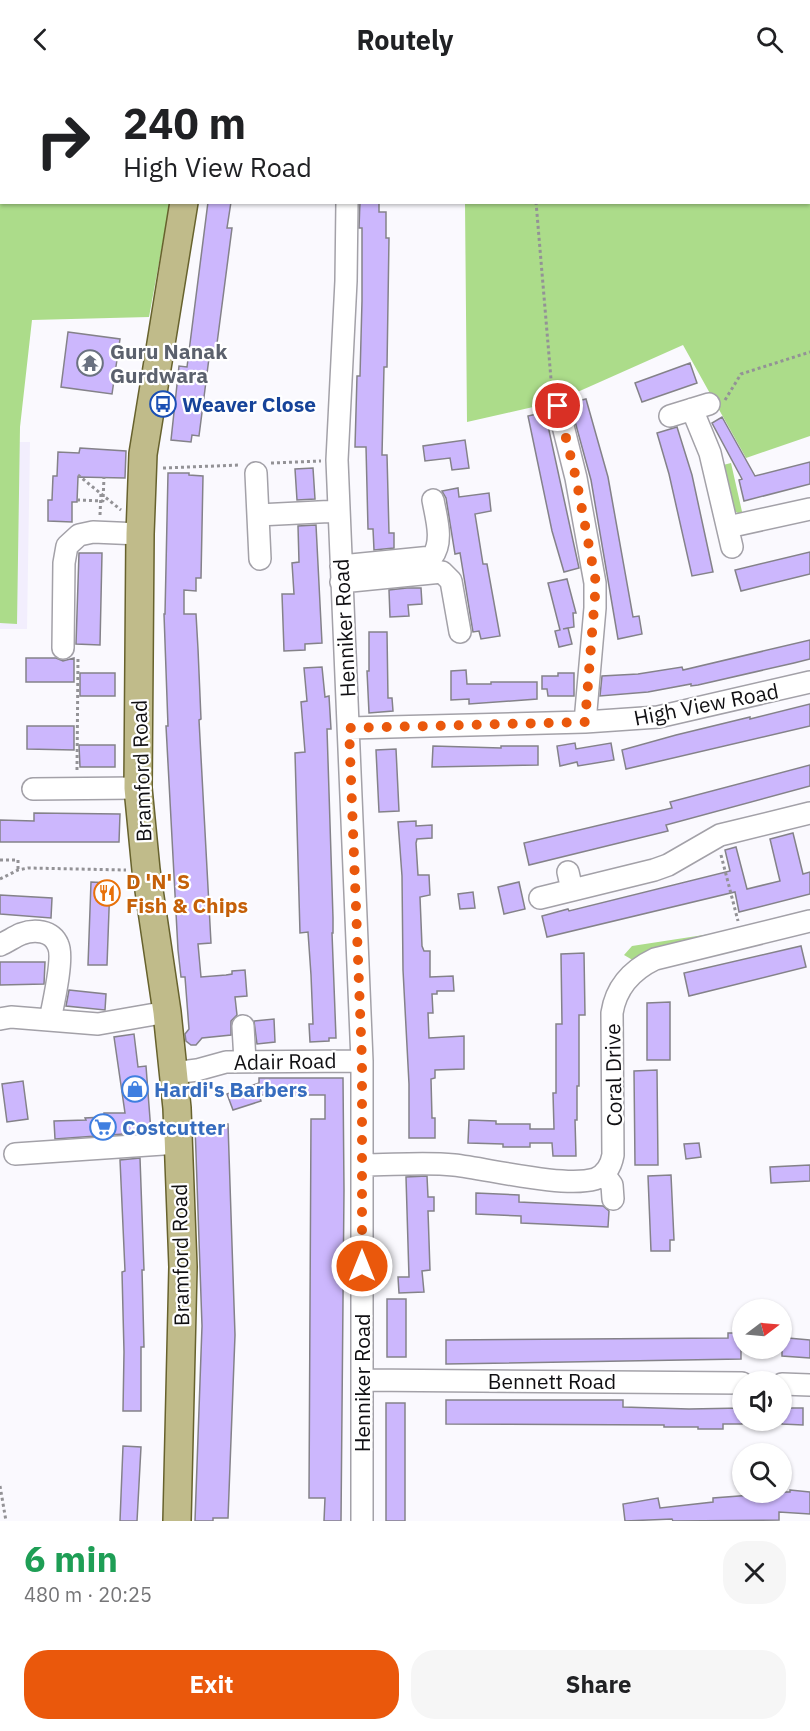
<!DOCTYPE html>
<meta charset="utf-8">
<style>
body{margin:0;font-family:"IBM Plex Sans",sans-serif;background:#f6f6f6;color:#202124;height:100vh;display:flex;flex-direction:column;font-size:22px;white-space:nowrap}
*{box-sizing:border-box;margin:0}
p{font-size:20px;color:#757577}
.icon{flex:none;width:33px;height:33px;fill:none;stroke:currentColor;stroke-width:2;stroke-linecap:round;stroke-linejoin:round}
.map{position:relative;height:1443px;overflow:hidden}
.drawer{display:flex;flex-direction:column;background:#fff;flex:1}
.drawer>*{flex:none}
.guide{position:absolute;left:0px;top:0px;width:810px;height:126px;box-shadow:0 2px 4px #0004;background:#fff;color:#202124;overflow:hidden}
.needle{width:39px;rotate:74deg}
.controls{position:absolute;left:732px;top:1221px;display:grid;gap:12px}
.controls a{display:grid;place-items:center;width:60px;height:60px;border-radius:50%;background:#fff;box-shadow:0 2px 4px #0004;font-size:30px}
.pin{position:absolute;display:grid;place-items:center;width:51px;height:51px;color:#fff;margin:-26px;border:3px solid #fff;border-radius:50%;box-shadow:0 2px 6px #0007}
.me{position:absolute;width:66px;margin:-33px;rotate:0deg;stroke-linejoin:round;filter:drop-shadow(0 0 4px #0008)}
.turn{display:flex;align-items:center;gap:21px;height:126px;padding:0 24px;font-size:27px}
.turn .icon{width:78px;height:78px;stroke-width:2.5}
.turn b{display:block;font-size:42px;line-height:51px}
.round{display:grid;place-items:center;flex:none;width:63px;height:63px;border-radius:24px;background:#f6f6f6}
.headline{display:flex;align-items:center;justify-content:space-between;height:102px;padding:0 24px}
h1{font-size:36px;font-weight:700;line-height:45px;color:#1e9e55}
.primary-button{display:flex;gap:12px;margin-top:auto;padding:12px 24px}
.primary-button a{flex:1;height:69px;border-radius:24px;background:#ea580c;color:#fff;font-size:24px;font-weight:700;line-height:69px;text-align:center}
.primary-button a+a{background:#f6f6f6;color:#202124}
header{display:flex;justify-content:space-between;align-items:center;height:78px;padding:0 24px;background:#fff;font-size:27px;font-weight:700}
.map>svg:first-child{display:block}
.built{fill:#f2eefd}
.green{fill:#acdc8a}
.building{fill:#ccb7fd;stroke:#848289;stroke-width:1.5}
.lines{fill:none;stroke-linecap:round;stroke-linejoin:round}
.minor-casing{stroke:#a3a1a8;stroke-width:24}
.major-casing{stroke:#67622d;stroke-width:30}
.path{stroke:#939296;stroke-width:3;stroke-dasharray:3 3;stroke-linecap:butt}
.minor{stroke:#fff;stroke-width:21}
.major{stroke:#c0bb8a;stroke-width:27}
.route{stroke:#ea580c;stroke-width:10;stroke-dasharray:0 18}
.labels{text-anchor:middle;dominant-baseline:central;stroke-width:4.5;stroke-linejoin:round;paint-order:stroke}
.worship-label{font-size:21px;font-weight:bold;fill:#5b616d;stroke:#fff;text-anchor:start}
.transit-label{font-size:21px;font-weight:bold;fill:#164399;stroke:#fff;text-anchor:start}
.street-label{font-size:21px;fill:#100f12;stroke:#fff}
.food-label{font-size:21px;font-weight:bold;fill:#c56008;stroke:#fff;text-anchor:start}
.shop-label{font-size:21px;font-weight:bold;fill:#366cbe;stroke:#fff;text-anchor:start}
</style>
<header><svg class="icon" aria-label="back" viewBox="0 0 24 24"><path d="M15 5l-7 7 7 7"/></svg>Routely<svg class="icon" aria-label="search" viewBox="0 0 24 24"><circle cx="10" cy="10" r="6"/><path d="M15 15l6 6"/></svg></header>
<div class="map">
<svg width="810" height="1443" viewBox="0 0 810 1443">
<rect width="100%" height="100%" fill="#faf9fe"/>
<path class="built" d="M0 364H30L27 551H0Z"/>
<path class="green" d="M0 0 177 1 2 2V124L170 125 149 239 32 242 20 349 17 546 0 545Z
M471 0H810V358L746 380 683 267 555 324 467 344 465 125 808 124V2L470 1Z
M731 385 743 438 731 431 719 388Z
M710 856 711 861 636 884 624 877 632 868Z"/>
<path class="building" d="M208 124H231L227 150H232L215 281 209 280 199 358 192 357 191 364 171 362 179 288 187 289Z
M360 124H379V134H386V160H389L387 289H384L382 377H387L389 455H394V470L374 472 373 451H368L366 369H355L357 298H360L362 223V150H359Z
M68 254 120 261 112 316 61 309Z
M690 285 697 305 642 324 635 305Z
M586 321 608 399 633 539 639 538 642 556 618 561 591 402 570 325Z
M545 334 579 490 564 494 552 453 528 338Z
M722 339 755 398 810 384V406L744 423 739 402 742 401 712 345Z
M677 349 692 397 713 494 692 498 669 396 657 355Z
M465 362 469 390 452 392 450 380 425 383 423 368Z
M80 370 126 373 125 400 78 399 77 424H72V444L48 443V422H52L53 398H57L58 374 79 375Z
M313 390 315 421 297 422 295 391Z
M168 395H189V397L203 398 201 500H196V513L184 512V536H196L198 571 201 641 199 642 211 865 198 866 201 899 226 897 232 896V893L245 892 247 918 235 919 237 937 231 943V957L202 960 196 967H191L186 963 185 956 189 951 185 899H181L178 872 166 648H168L164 536H165Z
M458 410 459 419 489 415 491 433 475 436 483 486H487L500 558 481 561 479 553 473 554 460 475 455 476 446 420 442 413Z
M316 447 322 565 305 566V572L284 573 282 516H294L292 485 299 484 298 448Z
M810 474V496L741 513 735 492Z
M79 475H102L100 567 76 566Z
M567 501 576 535H573L574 549 563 551 568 550 572 566 559 569 555 553 560 552 548 505Z
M407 510H421L422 526 408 527 409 538 390 539 389 512Z
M369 554H387L388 620H392L393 633 369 635 367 593H369Z
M810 562V581L794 585 698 607 691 608V606L648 614 600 618 602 598 638 596 682 589 683 592Z
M26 580H56L63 583 74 580V604H26Z
M322 589 325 619 329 618 331 651H327L333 840V855H332L336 960H329V963L310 964 309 946H313L311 897 308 854 300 855 295 675 305 674 301 624 307 623 304 590Z
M466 592 467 606H491V604H537V621L469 626V621L451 622V593Z
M80 595H115V618H80Z
M558 595H574V618H548L547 611H542V598H558Z
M810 626V648L626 691 622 672 676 657 750 639V641Z
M27 648H74V672L27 671Z
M575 665 576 671 611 665 614 682 578 688 577 684 560 688 557 668Z
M79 667H115V689H80Z
M433 668 501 670V668H538V687L432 689Z
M396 671 399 733 379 734 376 672Z
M810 687V708L666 747 668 753 529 787 524 765 672 730 670 724Z
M34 735 120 736 119 764H0V742L34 743Z
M416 743V748L432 747V760L417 761 416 765 418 797H429L430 817 420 819 422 868 424 873H430V899L453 898 454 913H437V916H432L433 935H428L429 960 464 958V991L435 992V1000L431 1001 432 1040H435V1060H409V1006L403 892 402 798 398 744Z
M793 755 803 796 810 794V816L739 834 735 814 547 859 542 838 568 831 569 833 730 793 725 772 736 769 747 811 780 803 770 761Z
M91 804 110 805 107 887H88Z
M519 804 525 831 504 836 498 809Z
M473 814 475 830 460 831 458 816Z
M0 817 52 820 51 840 0 836Z
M801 868 806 889 689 918 684 895Z
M584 875 585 937H579V1008H577V1042H575L576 1078H553L552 1065H530V1069H503V1066L468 1065 469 1042 496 1043V1046H530V1051H554L553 1015H556V946H562L561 876Z
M0 884H45L44 906 0 907Z
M69 912 106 916 105 932 66 928Z
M670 924V982H647V925Z
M274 941 275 964 257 966 254 943Z
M134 956 138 989 146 988 151 1054 55 1061 54 1043 86 1042 85 1040 104 1039V1035H125L114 959Z
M657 992 658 1087H635L634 993Z
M259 1000H343L344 1112 341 1443H324L325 1420H309L311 1041H325V1017H259L261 1023 233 1032 227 1016 259 1005Z
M23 1003 28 1041 7 1044 2 1006Z
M228 1046 235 1257 228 1440H213V1443H195L202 1248 195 1047Z
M699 1065 701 1079 686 1081 684 1066Z
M140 1080 144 1192H142L144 1269H141V1333H123L124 1274 122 1194 125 1193 120 1082Z
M810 1087V1103L771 1105 770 1089Z
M671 1097 674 1162H670V1173H651L648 1098Z
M427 1098 428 1119H434V1133H428L430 1192 422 1193 424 1214 399 1215 398 1199H409L406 1099Z
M476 1115 519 1117V1124L603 1128 609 1133 608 1149 521 1145V1138L476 1136Z
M387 1221H406V1279H387Z
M728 1255H741V1281L446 1286V1262L728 1260Z
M788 1260 810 1262V1280L782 1278V1262H788Z
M446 1322H623V1329L689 1331 742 1330V1346H723V1351H698V1349H664V1347L446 1346Z
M386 1325H405V1443H386Z
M782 1330H803V1347L782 1346Z
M123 1368 141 1369 137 1443H120Z
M790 1412 810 1414V1436L779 1434V1442L673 1443 672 1441 625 1443 623 1426 658 1420 660 1430 713 1424V1420L752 1417V1414H790Z"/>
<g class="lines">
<g class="minor-casing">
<path id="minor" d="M348 2V0
M347 124 346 203 337 382 362 983V1443
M558 328 576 400 595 505V530L585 644
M692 331 710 375 732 469
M670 338 709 326
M256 395 260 481
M258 437 339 433
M728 449 810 431
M341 488 432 479C444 464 436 439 433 422
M341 504 442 494 451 503 460 554
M63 570 64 485 67 468 79 457 93 454 140 456
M349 650 585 644 658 639 810 604
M33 711 138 710
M568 794 572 812
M540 820 654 792 668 787 720 757 810 735
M0 867C7 864 14 859 21 856 34 851 52 852 58 867 64 879 53 927 50 942
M0 941 11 939 98 946 167 934
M243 948 245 983
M174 995 197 992 226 984 362 983
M15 1076 178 1065
M363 1087C393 1087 424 1084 454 1087 489 1091 564 1110 595 1101 606 1097 611 1088 613 1077L612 935C616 909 632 892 655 881L810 843
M604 1096 612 1107 613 1121
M362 1302 742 1305
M782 1306 810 1307"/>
</g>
<g class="major-casing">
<path id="major" d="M202 2V0
M177 1443 183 1189 177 1030 167 934 146 792 138 710 140 456 143 376 184 124"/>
</g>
<path class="path" d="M526 0V2
M632 0 636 2
M808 40 810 38
M808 87 810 88
M536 124 552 313
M725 322 741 296 810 274
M271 385 321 383
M163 390 240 387
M78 397 121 432
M77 422 103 423 104 399
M100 437 101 415
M77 692 78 579
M721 777 738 843
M0 782H18V792
M0 801 18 792 28 790 126 792
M0 1408 6 1443"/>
<use href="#minor" class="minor"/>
<use href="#major" class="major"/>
</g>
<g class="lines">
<path class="route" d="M362 1188V983L349 650 585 644 596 505 576 400 558 328"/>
</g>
<defs>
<g id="temple-ring" transform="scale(1.35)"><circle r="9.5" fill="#fff" stroke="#6b7280" stroke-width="1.5"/><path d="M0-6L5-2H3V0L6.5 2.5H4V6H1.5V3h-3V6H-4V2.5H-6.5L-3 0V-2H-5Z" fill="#6b7280"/></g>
<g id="bus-ring" transform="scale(1.35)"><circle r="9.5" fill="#fff" stroke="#1a4fb4" stroke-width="1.5"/><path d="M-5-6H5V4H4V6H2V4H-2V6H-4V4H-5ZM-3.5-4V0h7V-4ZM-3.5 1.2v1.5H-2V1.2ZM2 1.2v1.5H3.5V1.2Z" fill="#1a4fb4"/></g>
<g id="restaurant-ring" transform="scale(1.35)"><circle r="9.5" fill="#fff" stroke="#e8710a" stroke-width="1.5"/><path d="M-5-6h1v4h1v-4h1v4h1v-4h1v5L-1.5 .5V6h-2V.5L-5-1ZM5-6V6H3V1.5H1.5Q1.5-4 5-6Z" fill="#e8710a"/></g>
<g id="shop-ring" transform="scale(1.35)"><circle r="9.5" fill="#fff" stroke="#3f7fe0" stroke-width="1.5"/><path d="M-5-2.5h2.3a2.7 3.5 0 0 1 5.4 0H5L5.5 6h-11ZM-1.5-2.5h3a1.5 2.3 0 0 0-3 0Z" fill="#3f7fe0"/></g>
<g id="supermarket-ring" transform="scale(1.35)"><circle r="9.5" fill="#fff" stroke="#3f7fe0" stroke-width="1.5"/><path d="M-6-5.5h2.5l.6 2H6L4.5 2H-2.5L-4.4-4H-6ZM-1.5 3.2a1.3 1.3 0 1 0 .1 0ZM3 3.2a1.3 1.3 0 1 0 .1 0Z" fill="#3f7fe0"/></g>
</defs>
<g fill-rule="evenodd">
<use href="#temple-ring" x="90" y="285"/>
<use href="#bus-ring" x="163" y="326"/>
<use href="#restaurant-ring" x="107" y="815"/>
<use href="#shop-ring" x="135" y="1011"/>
<use href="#supermarket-ring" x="103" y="1049"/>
</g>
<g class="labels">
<g class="worship-label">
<text x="110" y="273">Guru Nanak<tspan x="110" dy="24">Gurdwara</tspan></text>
</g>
<g class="transit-label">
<text x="182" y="326">Weaver Close</text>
</g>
<g class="street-label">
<text transform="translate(344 550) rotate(-93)">Henniker Road</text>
<text transform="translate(706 626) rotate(-11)">High View Road</text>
<text transform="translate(141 693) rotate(-92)">Bramford Road</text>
<text transform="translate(285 983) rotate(-1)">Adair Road</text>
<text transform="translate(613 997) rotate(-91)">Coral Drive</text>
<text transform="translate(180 1177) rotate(-91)">Bramford Road</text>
<text x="552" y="1303">Bennett Road</text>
<text transform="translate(362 1305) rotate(-90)">Henniker Road</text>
</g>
<g class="food-label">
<text x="126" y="803">D 'N' S<tspan x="126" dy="24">Fish &amp; Chips</tspan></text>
</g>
<g class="shop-label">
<text x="154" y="1011">Hardi's Barbers</text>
<text x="122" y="1049">Costcutter</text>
</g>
</g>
</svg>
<div class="controls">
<a><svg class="needle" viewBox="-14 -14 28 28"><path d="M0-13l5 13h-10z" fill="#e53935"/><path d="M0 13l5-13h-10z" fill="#757577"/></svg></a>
<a><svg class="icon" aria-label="sound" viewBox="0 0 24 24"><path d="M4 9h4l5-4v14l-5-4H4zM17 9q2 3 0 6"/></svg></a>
<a><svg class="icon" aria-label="search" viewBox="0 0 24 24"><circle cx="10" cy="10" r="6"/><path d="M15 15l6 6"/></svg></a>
</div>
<div class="pin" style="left:558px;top:328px;background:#d93025"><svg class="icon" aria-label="arrive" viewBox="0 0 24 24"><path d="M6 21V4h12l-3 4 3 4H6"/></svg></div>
<svg class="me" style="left:362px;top:1188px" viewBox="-20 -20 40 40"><circle r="17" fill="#ea580c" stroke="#fff" stroke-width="3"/><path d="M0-11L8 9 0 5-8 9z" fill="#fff"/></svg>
<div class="guide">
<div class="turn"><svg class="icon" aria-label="right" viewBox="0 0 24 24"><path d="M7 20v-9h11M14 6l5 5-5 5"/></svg><div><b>240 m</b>High View Road</div></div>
</div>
</div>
<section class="drawer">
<div class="headline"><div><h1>6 min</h1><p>480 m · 20:25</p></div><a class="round"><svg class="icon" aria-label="close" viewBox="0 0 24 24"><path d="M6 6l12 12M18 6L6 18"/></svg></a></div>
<div class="primary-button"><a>Exit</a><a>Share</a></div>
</section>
